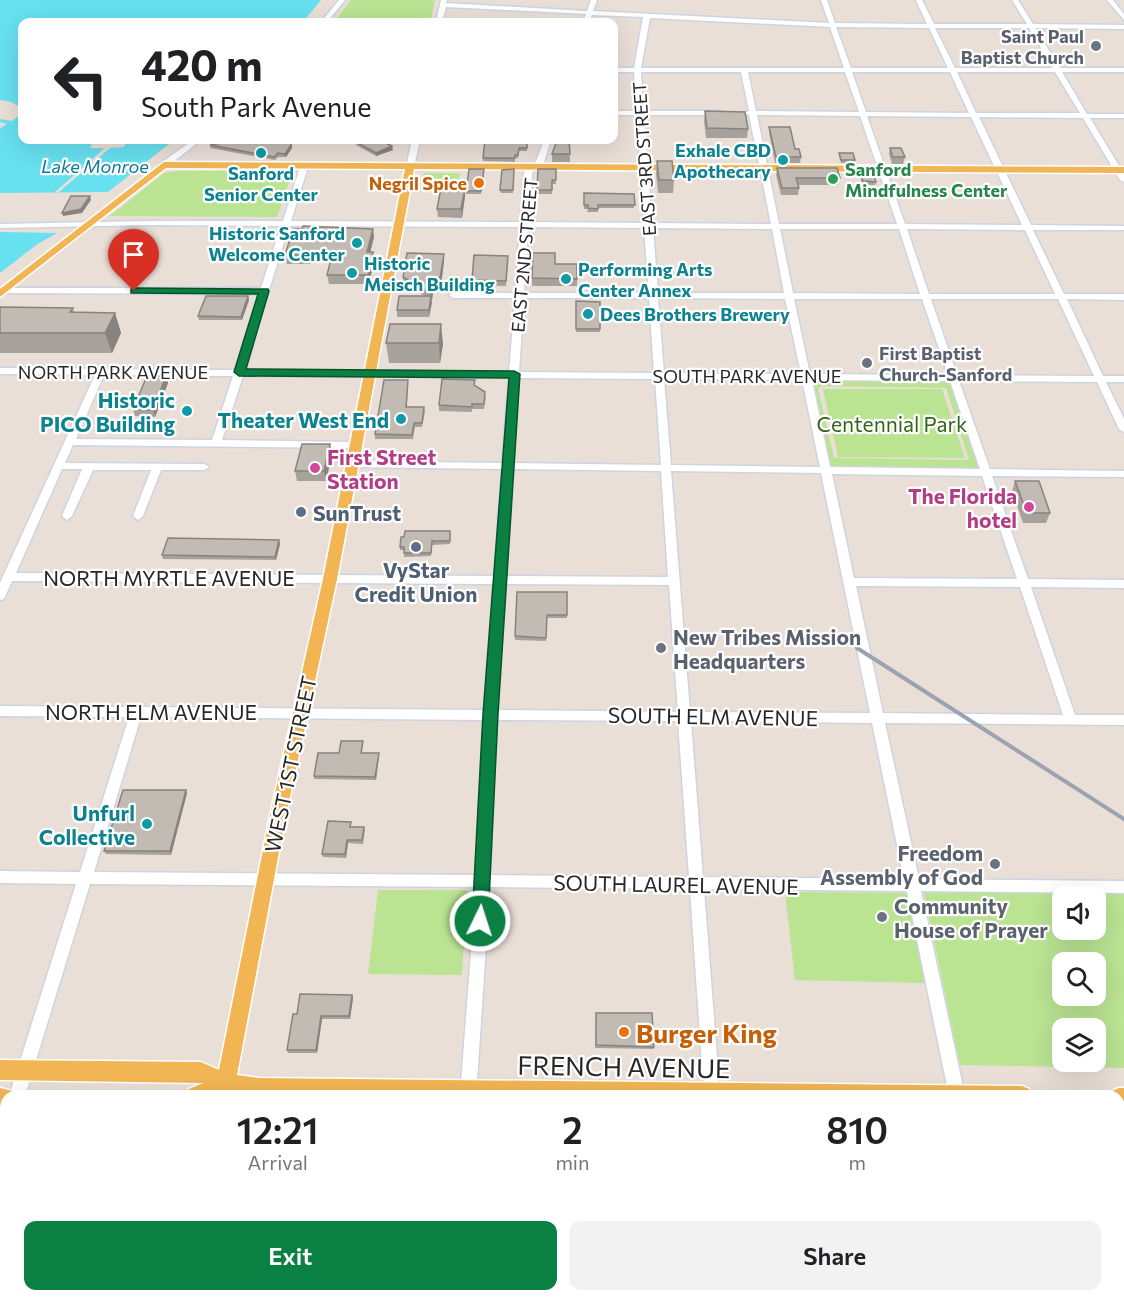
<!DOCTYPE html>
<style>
body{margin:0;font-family:Commissioner,sans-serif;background:#f2f2f2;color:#202124;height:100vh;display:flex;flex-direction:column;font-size:22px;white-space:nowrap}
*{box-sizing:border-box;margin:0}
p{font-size:20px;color:#757577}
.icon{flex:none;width:33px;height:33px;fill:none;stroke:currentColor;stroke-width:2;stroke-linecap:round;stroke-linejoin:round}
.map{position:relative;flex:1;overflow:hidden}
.sheet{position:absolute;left:0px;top:1090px;width:1125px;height:212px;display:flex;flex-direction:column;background:#fff;border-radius:18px 18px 0 0;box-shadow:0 6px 24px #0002}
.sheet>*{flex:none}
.hud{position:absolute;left:18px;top:18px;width:600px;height:126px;border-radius:12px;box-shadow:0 6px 24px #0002;background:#fff;color:#202124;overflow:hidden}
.controls{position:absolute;left:1052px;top:886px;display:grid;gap:12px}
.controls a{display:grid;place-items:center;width:54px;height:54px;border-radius:12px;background:#fff;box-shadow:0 6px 24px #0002;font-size:30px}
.pin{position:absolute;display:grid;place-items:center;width:51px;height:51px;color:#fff;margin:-62px -26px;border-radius:50% 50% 50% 0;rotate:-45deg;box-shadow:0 0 6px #0007}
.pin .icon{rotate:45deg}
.me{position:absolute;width:66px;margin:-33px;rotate:4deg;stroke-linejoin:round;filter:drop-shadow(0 0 4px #0008)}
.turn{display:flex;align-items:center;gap:21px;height:126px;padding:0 24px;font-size:27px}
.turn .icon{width:78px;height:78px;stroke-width:2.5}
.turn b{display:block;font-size:42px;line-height:51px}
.eta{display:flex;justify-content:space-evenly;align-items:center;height:102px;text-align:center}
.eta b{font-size:36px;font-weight:600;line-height:42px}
.primary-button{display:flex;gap:12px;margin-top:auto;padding:12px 24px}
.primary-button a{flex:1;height:69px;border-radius:12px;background:#0b8043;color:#fff;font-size:24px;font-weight:600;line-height:69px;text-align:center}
.primary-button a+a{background:#f2f2f2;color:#202124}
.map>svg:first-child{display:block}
.green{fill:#bae392;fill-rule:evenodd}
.water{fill:#67e0f0}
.pier{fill:#eadfd7}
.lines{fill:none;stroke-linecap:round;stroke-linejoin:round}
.minor-casing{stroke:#cdd4e1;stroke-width:3}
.major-casing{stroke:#fff;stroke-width:3}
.minor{fill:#fff;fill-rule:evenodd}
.major{fill:#f2b554;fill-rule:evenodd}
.rail{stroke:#9ba2b2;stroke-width:4}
.wall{fill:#a7a19b}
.shaded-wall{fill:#88837e}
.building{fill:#c2bbb4;stroke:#88837e;stroke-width:1.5}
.route{fill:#0b8043;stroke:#07532c;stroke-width:1.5}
.worship-dot{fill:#6b7280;stroke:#fff;stroke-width:2}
.culture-dot{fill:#0f9aa8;stroke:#fff;stroke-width:2}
.leisure-dot{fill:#2e9e5b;stroke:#fff;stroke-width:2}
.food-dot{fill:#e8710a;stroke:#fff;stroke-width:2}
.hotel-dot{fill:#d1479c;stroke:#fff;stroke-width:2}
.service-dot{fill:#5c6f8a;stroke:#fff;stroke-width:2}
.labels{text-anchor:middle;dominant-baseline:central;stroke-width:4.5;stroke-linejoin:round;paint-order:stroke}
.far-worship-label{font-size:18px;font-weight:bold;fill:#5b616d;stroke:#fff;text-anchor:end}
.far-culture-label{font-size:18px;font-weight:bold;fill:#0d838f;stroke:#fff;text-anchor:start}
.far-street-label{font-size:18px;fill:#272727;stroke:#fff}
.far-water-label{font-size:18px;font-style:italic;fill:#0b7c97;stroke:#fff}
.far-leisure-label{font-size:18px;font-weight:bold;fill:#27864d;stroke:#fff;text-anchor:start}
.far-food-label{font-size:18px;font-weight:bold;fill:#c56008;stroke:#fff;text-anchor:end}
.culture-label{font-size:21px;font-weight:bold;fill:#0d838f;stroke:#fff;text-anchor:end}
.park-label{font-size:21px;fill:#336318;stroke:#fff}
.hotel-label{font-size:21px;font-weight:bold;fill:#b23c85;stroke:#fff;text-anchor:start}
.service-label{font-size:21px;font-weight:bold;fill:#4e5e75;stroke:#fff;text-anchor:start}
.street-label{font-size:21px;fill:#272727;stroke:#fff}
.worship-label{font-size:21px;font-weight:bold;fill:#5b616d;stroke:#fff;text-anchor:start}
.near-food-label{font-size:26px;font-weight:bold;fill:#c56008;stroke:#fff;text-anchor:start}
.near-street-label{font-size:26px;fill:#272727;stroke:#fff}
</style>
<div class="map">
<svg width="1124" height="1301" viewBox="0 0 1124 1301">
<rect width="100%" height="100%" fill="#eadfd7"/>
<path class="green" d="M351 0H435L430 22H334Z
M177 171H293L277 217 110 216 164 173Z
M424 173H460L458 183H422Z
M813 379 949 380 978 468 831 466ZM821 386 946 388 969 460 834 458 818 389Z
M823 389H942L965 458 838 457Z
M378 890H467L462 975 368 974Z
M785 892 907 893 925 983 795 980Z
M924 893H1124V1068L960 1065ZM1062 897H1095V930H1062ZM1062 963H1095V996H1062ZM1062 1029H1095V1062H1062Z"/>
<path class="water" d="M0 0H321L303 22H22V108L11 102 0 100Z
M22 113V140H174L108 192 0 193V128L7 124 0 122V119L12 121Z
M0 232 57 233 36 245 0 273Z"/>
<path class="pier" d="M94 140H127L124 147 110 148 59 192H55L105 148H90Z"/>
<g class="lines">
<g class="minor-casing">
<path id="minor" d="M339 0H345L327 22H321Z
M441 0H447L446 3 587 11 591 0H597L593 11 829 23 821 0H827L835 23 927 24 916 0H922L934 24H1027L1012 0H1018L1033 24 1124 25V29L1035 28 1060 68H1124V72H1062L1087 114H1124V118H1090L1124 174V182L1120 180 1083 118 979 117 1031 225 1124 226V230H1033L1064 294H1124V300L1067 299 1103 376H1124V382H1106L1124 419V432L1119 429 1097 382 959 381 990 469 1124 471V477L992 476 1028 579 1124 580V588L1031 587 1075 715H1124V725L885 723 919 879 1124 881V893L921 891 965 1096H949L907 891 704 889 720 1096H704L690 889 490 887 476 1096H460L476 887 90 884 25 1096H9L76 884 0 883V871L80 872 129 717 0 716V706L132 707 137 705 142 707 484 710 493 584 12 581 4 599 0 600V583L95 375 0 374V368L235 370 259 294 5 293 2 292V288H261L281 226 151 225 0 228V224L151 221H283L300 167 304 165 308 167 291 221 520 222 524 172 536 161 544 140H551L544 162 532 173 529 222 644 223 637 115H614V111H636L634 72H614V68H634L643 17 592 15 589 22H583L586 14 446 7 442 22H436ZM650 18 830 27 844 68H641ZM836 27 929 28 948 68H851ZM935 28H1029L1053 68H955ZM641 72H741L749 111 743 113 749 115 771 224 652 223 644 115H720L724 113 720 111H643ZM748 72H845L859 112 756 111ZM852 72H950L969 113 866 112ZM957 72H1055L1080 113H976ZM757 115 860 116 897 224H779ZM867 116 971 117 1022 225 905 224ZM289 226 520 227 515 293 453 292 449 295 453 298H515L509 372 244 370ZM528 227 644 228 649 293H524ZM653 228 772 229 784 293H658ZM780 229H899L920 294 793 293ZM907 229 1025 230 1055 294H929ZM524 298H649L654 373 519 372ZM658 298 785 299 801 374 664 373ZM794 299H922L948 375 810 374ZM931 299H1058L1094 376 957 375ZM104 375 233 376 212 440 76 439ZM243 376 509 377 502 463 352 461 347 464 352 467 502 469 494 576 16 573 62 469H82L62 516 67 520 72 516 93 470H151L133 516 138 520 143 516 161 470H204L209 467 204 464 65 463 73 445 356 448 361 445 356 442 222 440ZM518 378 655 379 661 465 513 463ZM664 379 802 380 820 467 671 465ZM812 380 950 381 980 469 830 467ZM512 469 661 471 668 577 505 576ZM671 471 821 473 870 713 690 712ZM832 474 982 476 1017 579 854 578ZM505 584 669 585 678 712 497 710ZM856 586 1020 587 1063 715 883 713ZM141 717 483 720 476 875 94 872ZM496 720 678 721 689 877 490 875ZM691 721 872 723 904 879 703 877Z
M1107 0H1113L1124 14V20Z
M193 140H201L167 167H161V163Z
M412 140H420L414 167 410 169 406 167Z
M6 1120V1150L0 1153V1123Z
M445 1296H463V1301H445Z
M718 1296H736L737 1301H719Z
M990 1296H1008L1009 1301H991Z"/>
</g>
<g class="major-casing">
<path id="major" d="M164 162 1124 167V173L414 169 337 579 286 815 237 1075 259 1078 1022 1086 1029 1089 1032 1096H251L232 1094 231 1096H186L189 1089 203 1083 0 1080V1060L201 1062 219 1070 270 815 323 579 405 169 166 168 0 297V289Z
M0 1088 13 1091 15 1096H6V1108H0Z
M1119 1088H1124V1108H1119V1096H1110L1112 1091Z
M159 1296H181L180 1301H158Z
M194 1296H216L215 1301H193Z"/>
</g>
<use href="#minor" class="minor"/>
<use href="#major" class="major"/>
<path class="rail" d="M857 648 1124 819"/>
</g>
<path class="wall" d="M705 111 748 129 747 138H706L704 121Z
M769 127 795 149 801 157 800 163H775L769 133Z
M291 140 292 148 286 157H278L275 160 210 148V145Z
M527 140V151H519L518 158H515V162L483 161V158Z
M569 140 570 162H552V154Z
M356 142 393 150 376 156 356 145Z
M890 148 905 157 903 164H892L889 154Z
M839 153 855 160V163H841L839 156Z
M657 161 674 180 673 193H658L656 174Z
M777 168 840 178 838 185H798L799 188 798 195H781L776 175Z
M514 169 513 193H501L500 190Z
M538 169H556V184H552V194H537Z
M860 172 876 182 875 185H862L860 175Z
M484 173 481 194H466V191Z
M465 188V196L462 218 438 217 437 209Z
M584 193 634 194V208H598V212H587L588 209H584Z
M374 237 370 252 374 261 369 284H329L327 275 331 260H311L310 264H287L285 255Z
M444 261 441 285H434L432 300H431L429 317H397V310L425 296 403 284V277Z
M508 261 506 286 472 285V280Z
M555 264H577V286H532V278Z
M248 296 249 300 242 320H199L198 316Z
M576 301 600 302V332H576Z
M0 307 73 308 74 312 115 313 121 333 112 353H0Z
M390 324 443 344 440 363H389L386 343Z
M166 376 168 383 155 417 135 416 133 409Z
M408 380 407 407H424L425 412 422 427H415L413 439H375V434Z
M486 397 484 409H472V412L439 411V405Z
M330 444 332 454 326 481H297L295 471Z
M1015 481 1050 513 1046 523H1023L1012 491Z
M451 534 450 544 432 545 431 556 404 557V550H400V547Z
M279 540 280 544 276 560 163 559 162 555Z
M517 592H567V618H547L546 641 515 640Z
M363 744 362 753H379V756L376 780 314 779V776L339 753Z
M186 790 187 793 171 855 106 854 104 851Z
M351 825V827H364L365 830 363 844 348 843 346 858 323 857 322 854Z
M352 995 353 998 350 1019H322L317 1053H288L287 1050 297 1014Z
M596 1013 654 1047V1049L595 1048Z"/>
<path class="shaded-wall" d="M291 140 292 148 286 157 285 154Z
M392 146 393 150 376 156V153Z
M465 188V196L462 218 461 209Z
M90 196 91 200 82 213 63 216 62 213Z
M373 229 374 237 368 261 367 252Z
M309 251 311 260 310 264 308 255Z
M373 252 374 261 369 284 368 275Z
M444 254V261L441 285 440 278Z
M434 278V285L432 300 431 294Z
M248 296 249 300 242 320 241 317Z
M431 296 432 303 429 317V310Z
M115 313 121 333 112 353 105 333Z
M441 324 443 344 440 363 439 343Z
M166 376 168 383 155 417 153 410Z
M330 444 332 454 326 481 324 471Z
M279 540 280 544 276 560 275 557Z
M379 753V756L376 780 375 777Z
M186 790 187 793 171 855 170 851Z
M347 840 348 843 346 858 345 854Z
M352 995 353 998 350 1019 349 1016Z
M321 1016 322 1019 317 1053 316 1050Z"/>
<path class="building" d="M705 111 745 112 748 129 707 128Z
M769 127H790L795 149H799L801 157H776Z
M240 140H291V145L285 154 278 153 274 157 210 145Z
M363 140H380L392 146 376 153 356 142Z
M485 140H527V148H519L518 155H515V158H483Z
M557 140H569L570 154H552Z
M890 148H901L905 157H893Z
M839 153H853L855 160H841Z
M657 161H672L674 180H659Z
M777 168H837L840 178H796L799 188H782Z
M469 169H484L481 191H466Z
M514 169 513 190H500L502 170Z
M538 169H556V180H552V190H537Z
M860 172 873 173 876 182 863 181Z
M441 188H465L461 209H437Z
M584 193 634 194 635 205H598V209L588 208V205H584Z
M71 196H90L81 209 62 213Z
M303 226 373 229 367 252H373L368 275H327L333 251H309L308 255H285L293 229H302Z
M407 253 444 254 440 278H434L431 294 403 277Z
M533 253H555V264H577V279L532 278Z
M474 255 508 256 506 281 472 280Z
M206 296H248L241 317 198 316Z
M399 296H431L429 310H397Z
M576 301 600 302V329H576Z
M0 307 73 308 70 312 115 313 105 333H0Z
M390 324H441L439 343H386Z
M147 376H166L153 410 133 409Z
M442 379 475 380 474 385 485 392 484 404H472V407L439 405Z
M384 380H408L406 407H424L422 423H414L412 435 375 434Z
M302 444H330L324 471H295Z
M1015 481H1039L1050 513H1027Z
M405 531H450V541H432L431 553H404V547H400L401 537H404Z
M168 538 279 540 275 557 162 555Z
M517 592H567V615H547L546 638 515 636Z
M341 741H363L361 753H379L375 777 314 776 318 753H339Z
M123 790H186L170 851H104Z
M328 821 351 822 350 827H364L362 840H347L345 854H322Z
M300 994 352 995 349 1016H321L316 1050H287L293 1014H297Z
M596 1013H652L654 1047 596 1045Z"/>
<path class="route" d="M134 288 268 289 269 291 246 369 514 371 520 374 498 714 488 921 486 926 480 928 475 926 472 921 483 714 509 378 239 376 234 372 258 294 131 293V289Z"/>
<g class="worship-dot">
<circle cx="1096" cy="46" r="6"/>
<circle cx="867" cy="363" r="6"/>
<circle cx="661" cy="648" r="6"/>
<circle cx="995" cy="864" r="6"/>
<circle cx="882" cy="917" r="6"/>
</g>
<g class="culture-dot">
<circle cx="261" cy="153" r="6"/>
<circle cx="783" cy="160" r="6"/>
<circle cx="357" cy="243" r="6"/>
<circle cx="352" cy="273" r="6"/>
<circle cx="566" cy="279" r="6"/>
<circle cx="588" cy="314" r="6"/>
<circle cx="187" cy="411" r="6"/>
<circle cx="401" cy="419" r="6"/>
<circle cx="147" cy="824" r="6"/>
</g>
<circle class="leisure-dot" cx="833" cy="179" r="6"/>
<g class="food-dot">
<circle cx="479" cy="183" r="6"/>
<circle cx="624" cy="1032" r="6"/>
</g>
<g class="hotel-dot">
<circle cx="315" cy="468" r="6"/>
<circle cx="1029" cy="507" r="6"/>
</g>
<g class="service-dot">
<circle cx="301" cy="512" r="6"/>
<circle cx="416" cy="547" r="6"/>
</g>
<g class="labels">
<g class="far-worship-label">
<text x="1084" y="36">Saint Paul<tspan x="1084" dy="21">Baptist Church</tspan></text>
<text x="879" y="353" text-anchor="start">First Baptist<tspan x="879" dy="21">Church-Sanford</tspan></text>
</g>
<g class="far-culture-label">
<text x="771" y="150" text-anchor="end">Exhale CBD<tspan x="771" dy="21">Apothecary</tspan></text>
<text x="261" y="173" text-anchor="middle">Sanford<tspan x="261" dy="21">Senior Center</tspan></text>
<text x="345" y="233" text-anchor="end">Historic Sanford<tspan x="345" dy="21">Welcome Center</tspan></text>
<text x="364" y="263">Historic<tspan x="364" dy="21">Meisch Building</tspan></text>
<text x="578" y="269">Performing Arts<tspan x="578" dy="21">Center Annex</tspan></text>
<text x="600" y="314">Dees Brothers Brewery</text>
</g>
<g class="far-street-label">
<text transform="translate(644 159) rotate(-94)">EAST 3RD STREET</text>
<text transform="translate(524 255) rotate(-85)">EAST 2ND STREET</text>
<text x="113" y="372">NORTH PARK AVENUE</text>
<text x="747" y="376">SOUTH PARK AVENUE</text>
</g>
<g class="far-water-label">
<text x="95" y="166">Lake Monroe</text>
</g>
<g class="far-leisure-label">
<text x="845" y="169">Sanford<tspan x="845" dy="21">Mindfulness Center</tspan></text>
</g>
<g class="far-food-label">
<text x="467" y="183">Negril Spice</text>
</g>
<g class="culture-label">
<text x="175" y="399">Historic<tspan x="175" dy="24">PICO Building</tspan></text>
<text x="389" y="419">Theater West End</text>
<text x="135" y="812">Unfurl<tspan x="135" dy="24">Collective</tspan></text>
</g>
<g class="park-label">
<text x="892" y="423">Centennial Park</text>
</g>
<g class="hotel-label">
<text x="327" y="456">First Street<tspan x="327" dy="24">Station</tspan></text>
<text x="1017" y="495" text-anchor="end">The Florida<tspan x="1017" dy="24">hotel</tspan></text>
</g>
<g class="service-label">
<text x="313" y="512">SunTrust</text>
<text x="416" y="569" text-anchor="middle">VyStar<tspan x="416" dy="24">Credit Union</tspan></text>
</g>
<g class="street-label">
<text x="169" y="577">NORTH MYRTLE AVENUE</text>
<text x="151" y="711">NORTH ELM AVENUE</text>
<text transform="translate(713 716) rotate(1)">SOUTH ELM AVENUE</text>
<text transform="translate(290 764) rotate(-78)">WEST 1ST STREET</text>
<text transform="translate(676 884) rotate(1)">SOUTH LAUREL AVENUE</text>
</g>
<g class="worship-label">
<text x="673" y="636">New Tribes Mission<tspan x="673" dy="24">Headquarters</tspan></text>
<text x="983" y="852" text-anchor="end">Freedom<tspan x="983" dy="24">Assembly of God</tspan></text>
<text x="894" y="905">Community<tspan x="894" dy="24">House of Prayer</tspan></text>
</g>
<g class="near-food-label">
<text x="636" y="1032">Burger King</text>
</g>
<g class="near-street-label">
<text transform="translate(624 1066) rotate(1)">FRENCH AVENUE</text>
</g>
</g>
</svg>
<div class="controls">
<a><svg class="icon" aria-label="sound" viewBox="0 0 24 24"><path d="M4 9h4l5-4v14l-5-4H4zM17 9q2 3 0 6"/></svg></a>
<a><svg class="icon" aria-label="search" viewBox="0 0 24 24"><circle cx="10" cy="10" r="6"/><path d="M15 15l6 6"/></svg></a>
<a><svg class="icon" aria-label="layers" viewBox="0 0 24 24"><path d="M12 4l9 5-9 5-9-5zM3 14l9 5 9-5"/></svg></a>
</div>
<div class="pin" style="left:134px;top:291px;background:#d93025"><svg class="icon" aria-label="arrive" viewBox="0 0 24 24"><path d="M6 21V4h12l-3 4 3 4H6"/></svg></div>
<svg class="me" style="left:480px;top:921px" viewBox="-20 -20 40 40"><circle r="17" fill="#0b8043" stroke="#fff" stroke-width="3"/><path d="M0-11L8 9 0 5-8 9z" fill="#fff"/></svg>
<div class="hud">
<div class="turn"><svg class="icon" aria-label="left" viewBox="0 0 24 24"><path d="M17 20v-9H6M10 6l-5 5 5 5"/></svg><div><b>420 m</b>South Park Avenue</div></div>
</div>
<section class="sheet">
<div class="eta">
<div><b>12:21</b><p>Arrival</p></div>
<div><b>2</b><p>min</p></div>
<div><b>810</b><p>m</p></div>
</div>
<div class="primary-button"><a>Exit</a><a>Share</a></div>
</section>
</div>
